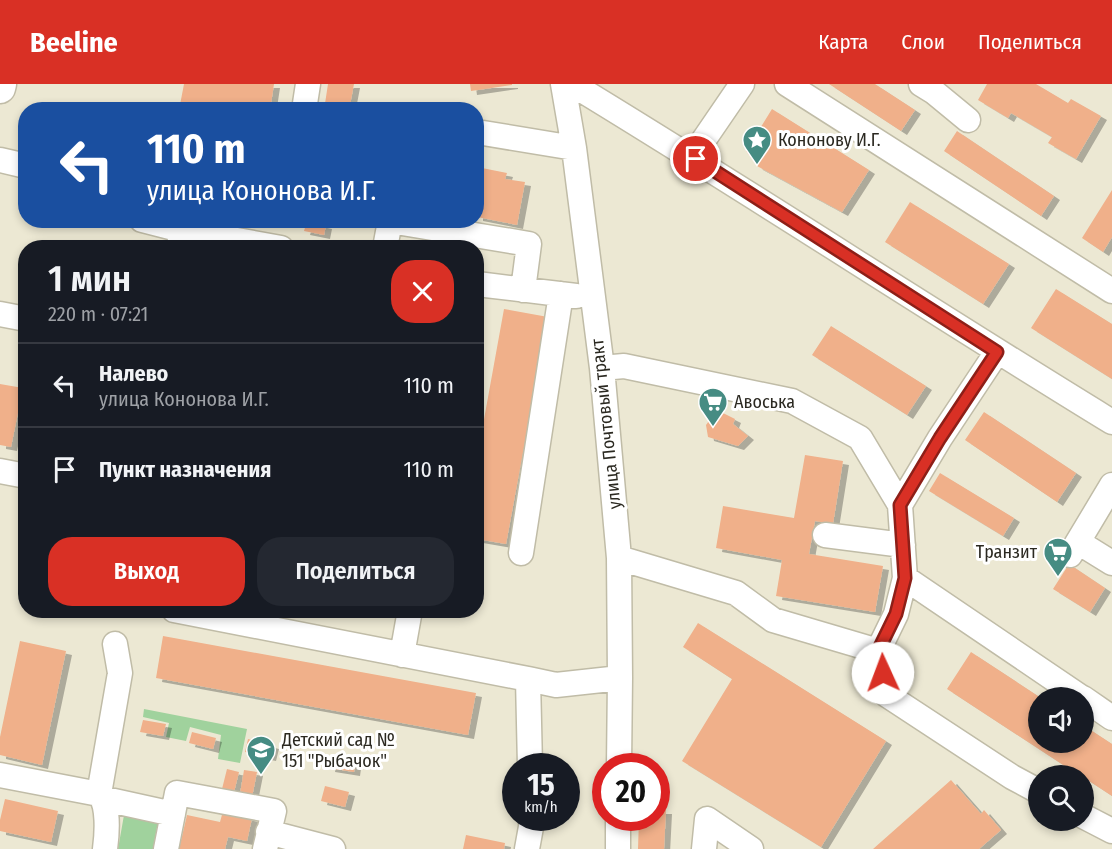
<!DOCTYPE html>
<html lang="ru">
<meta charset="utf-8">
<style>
body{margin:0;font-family:"Fira Sans Condensed",sans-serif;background:#242831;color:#f1f3f6;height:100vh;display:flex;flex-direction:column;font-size:22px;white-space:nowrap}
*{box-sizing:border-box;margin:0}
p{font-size:20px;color:#9ea1a6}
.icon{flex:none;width:33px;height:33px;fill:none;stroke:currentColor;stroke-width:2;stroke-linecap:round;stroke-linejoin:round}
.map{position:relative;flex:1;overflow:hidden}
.drawer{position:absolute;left:18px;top:156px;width:466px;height:378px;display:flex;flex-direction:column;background:#171b24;border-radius:24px;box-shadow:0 3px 9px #0003}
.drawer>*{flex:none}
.banner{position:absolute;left:18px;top:18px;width:466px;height:126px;border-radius:24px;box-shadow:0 3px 9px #0003;background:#1a4fa0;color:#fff;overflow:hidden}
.buttons{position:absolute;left:1028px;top:603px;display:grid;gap:12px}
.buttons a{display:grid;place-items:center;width:66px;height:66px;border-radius:50%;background:#171b24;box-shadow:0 3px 9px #0003;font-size:30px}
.speed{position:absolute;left:502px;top:669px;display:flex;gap:12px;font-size:30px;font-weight:700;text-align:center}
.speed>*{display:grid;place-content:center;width:78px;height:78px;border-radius:50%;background:#171b24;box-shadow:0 3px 9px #0003;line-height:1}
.speed small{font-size:15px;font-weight:400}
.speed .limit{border:9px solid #d22;background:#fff;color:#111}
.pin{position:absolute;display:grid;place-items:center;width:51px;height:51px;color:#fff;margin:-26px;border:3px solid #fff;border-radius:50%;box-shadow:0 2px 6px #0007}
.me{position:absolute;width:66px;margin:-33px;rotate:358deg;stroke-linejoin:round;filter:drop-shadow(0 0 4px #0008)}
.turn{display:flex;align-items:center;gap:21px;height:126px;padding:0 30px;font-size:27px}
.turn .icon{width:78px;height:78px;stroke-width:2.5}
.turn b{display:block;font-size:42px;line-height:51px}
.round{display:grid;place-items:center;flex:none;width:63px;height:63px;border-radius:24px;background:#242831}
.summary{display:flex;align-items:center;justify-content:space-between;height:102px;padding:0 30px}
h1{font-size:36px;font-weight:600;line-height:45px}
.action{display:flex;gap:12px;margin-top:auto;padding:12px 30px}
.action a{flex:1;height:69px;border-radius:24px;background:#d93025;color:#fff;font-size:24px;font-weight:600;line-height:69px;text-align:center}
.action a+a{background:#242831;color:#f1f3f6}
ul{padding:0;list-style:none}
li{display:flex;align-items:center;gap:18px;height:84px;padding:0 30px;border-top:2px solid #363941}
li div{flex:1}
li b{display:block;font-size:22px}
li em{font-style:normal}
header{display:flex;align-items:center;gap:36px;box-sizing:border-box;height:84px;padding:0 30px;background:#d93025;color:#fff}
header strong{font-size:28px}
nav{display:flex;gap:33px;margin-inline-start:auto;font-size:21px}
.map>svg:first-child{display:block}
.green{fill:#a0d29d}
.building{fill:#f0b08a;filter:url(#shadow)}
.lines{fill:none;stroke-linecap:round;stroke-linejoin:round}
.minor-casing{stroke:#c0bca7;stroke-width:27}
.major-casing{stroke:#c0bca7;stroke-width:33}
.minor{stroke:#fff;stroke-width:24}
.major{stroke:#fff;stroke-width:30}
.route-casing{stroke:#8d1f18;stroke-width:15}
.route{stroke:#d93025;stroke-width:10}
.labels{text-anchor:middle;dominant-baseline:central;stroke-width:6;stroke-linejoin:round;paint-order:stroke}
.poi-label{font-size:18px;fill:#2b2921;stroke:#fff;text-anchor:start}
.street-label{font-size:18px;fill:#2b2921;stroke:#fff}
</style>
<header>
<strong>Beeline</strong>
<nav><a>Карта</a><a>Слои</a><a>Поделиться</a></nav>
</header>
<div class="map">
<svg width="1112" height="765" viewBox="0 0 1112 765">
<defs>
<filter id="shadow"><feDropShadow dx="6" dy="4" stdDeviation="0" flood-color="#0004"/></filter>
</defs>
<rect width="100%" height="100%" fill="#ece8d3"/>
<path class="green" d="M144 625 247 645 240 679 218 675 221 651 190 643 186 657 166 653 169 639 143 633Z
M124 731 158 738 153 765H118Z"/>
<path class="building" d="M184 0H274L270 26H179Z
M328 0H354L349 26H324Z
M470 0H512V1L471 7Z
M829 0H875L915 26 901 47Z
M987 0H1036L1068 19 1071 15 1101 32 1076 75 1048 59 1052 53 1011 29 1008 34 978 16Z
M772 25 869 86 842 128 757 82 746 67Z
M957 47 1054 112 1041 132 944 67Z
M477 83 507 89 505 95 525 98 517 141 477 133Z
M1112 106V153L1103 168 1082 154Z
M910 118 1009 180 983 220 885 158Z
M307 137 326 141 324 151 304 147Z
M98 156 131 163V164H97Z
M24 184H26V212L19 210Z
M1056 205 1112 240V295L1031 244Z
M504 225 548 233 506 460 477 455V374Z
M831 242 926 302 907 331 812 271Z
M0 300 23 304 11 363 0 361Z
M717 326 735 335 733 340 748 352 738 362 708 353 706 341Z
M984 328 1076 389 1057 418 965 356Z
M805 371 843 377 833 440 815 437 809 470 883 482 875 528 776 512 782 476 716 464 723 422 794 434Z
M940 389 1014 434 1003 452 929 407Z
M1069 480 1105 504 1090 528 1053 505Z
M698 539 886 657 821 763 682 677 732 595 683 563Z
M163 552 476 609 468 651 156 594Z
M20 557 66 567 42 681 0 671V653Z
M971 568 1038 612V658H1083V641L1112 660V712L1083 693V692H1080L947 605Z
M143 636 166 640 163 652 140 648Z
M192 648 216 654 213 665 189 659Z
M248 655 273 661 270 673 245 668Z
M332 670 356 674 354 688 329 684Z
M227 685 239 688 234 708 222 705Z
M244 686 257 688 252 713 240 710Z
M951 696 981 730 984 726 1001 746 979 765H873Z
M325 702 349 708 345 723 321 717Z
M5 715 58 727 51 758 0 747V736Z
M657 726H666L664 765H638L639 734H657Z
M223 727 252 734 247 757 228 753 225 765H179L187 731 220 738Z
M466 751 505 759 504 765H463Z"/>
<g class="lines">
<g class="minor-casing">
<path id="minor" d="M563 0 574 64 602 284 619 474 620 594 619 682
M563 0 575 2C756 112 932 228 1112 338
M787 0 1112 207
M921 0 934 8 968 36
M304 26 308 0
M477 48 574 64
M696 75 703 57 742 0
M0 76 26 82
M142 136 181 146
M179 164 181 146 281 164
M385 164 390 137 529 160 523 206
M477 200 576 212
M0 230 26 235
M602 284 624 282 792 317 860 354 900 421
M0 387 26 392
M825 451 903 461
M1078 458 1112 479
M521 469 561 210
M1070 471 1112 401
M619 474 736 509 773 536 878 567 887 611 1012 693 1038 707
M905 494 900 421 940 354 997 268
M174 526 528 595
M878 567 896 530 905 494 1082 614
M402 571 410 526
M1083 614 1112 634
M530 682 528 595 556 601 620 594
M0 691 99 710
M105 715 173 730
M1083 732 1112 747
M268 748 333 765
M105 765C107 750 109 721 99 710L120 589 115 560
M166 765 177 709 274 727 265 765
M527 765 531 743V734
M618 765V734
M704 765 707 735 751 765"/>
</g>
<g class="major-casing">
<path id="major" d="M0 4 1 0"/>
</g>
<use href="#minor" class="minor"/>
<use href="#major" class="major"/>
</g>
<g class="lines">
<g class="route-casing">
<path id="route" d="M696 75 997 268 940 354 900 421 905 494 896 530 878 567 883 589"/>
</g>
<use href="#route" class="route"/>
</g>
<defs>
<g id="sight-pin" transform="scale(1.5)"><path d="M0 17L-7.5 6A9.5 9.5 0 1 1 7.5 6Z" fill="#468c83" stroke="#fff"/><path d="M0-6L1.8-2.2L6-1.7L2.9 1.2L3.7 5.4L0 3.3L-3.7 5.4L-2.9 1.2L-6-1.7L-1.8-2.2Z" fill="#fff"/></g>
<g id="supermarket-pin" transform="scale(1.5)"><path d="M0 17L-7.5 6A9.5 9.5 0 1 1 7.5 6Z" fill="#468c83" stroke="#fff"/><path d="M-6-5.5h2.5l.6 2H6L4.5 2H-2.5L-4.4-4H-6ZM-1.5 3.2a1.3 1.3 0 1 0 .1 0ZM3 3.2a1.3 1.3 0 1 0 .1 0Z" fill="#fff"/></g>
<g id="school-pin" transform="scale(1.5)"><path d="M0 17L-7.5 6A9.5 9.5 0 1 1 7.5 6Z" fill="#468c83" stroke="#fff"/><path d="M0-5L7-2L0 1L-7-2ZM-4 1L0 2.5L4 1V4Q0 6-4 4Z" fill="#fff"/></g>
</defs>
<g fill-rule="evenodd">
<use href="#sight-pin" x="757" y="56"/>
<use href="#supermarket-pin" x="713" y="318"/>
<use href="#supermarket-pin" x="1058" y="468"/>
<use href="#school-pin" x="261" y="666"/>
</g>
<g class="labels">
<g class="poi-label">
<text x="778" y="56">Кононову И.Г.</text>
<text x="734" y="318">Авоська</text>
<text x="1037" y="468" text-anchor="end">Транзит</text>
<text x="282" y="656">Детский сад №<tspan x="282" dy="21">151 "Рыбачок"</tspan></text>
</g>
<g class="street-label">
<text transform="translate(606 340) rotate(-96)">улица Почтовый тракт</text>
</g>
</g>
</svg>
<div class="buttons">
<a><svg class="icon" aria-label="sound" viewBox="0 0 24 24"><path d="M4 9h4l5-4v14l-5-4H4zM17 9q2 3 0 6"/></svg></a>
<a><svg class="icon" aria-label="search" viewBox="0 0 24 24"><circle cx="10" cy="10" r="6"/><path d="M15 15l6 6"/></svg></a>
</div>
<div class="speed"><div>15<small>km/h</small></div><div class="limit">20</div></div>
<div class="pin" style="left:696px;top:75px;background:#d93025"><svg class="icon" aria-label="arrive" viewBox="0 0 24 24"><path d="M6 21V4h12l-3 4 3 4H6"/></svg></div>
<svg class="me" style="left:883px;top:589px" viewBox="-20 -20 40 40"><circle r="19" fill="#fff"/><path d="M0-13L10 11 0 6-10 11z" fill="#d93025"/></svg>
<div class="banner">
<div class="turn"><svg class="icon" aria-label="left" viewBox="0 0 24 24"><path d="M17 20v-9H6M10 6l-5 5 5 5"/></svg><div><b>110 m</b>улица Кононова И.Г.</div></div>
</div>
<section class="drawer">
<div class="summary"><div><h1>1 мин</h1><p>220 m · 07:21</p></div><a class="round" style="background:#d93025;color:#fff"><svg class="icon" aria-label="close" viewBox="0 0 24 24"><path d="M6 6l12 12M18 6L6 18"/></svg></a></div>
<ul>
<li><svg class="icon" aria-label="left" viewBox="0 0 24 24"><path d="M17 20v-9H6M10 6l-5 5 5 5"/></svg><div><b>Налево</b><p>улица Кононова И.Г.</p></div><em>110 m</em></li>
<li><svg class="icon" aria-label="arrive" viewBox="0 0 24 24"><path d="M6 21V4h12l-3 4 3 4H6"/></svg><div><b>Пункт назначения</b></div><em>110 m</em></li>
</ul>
<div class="action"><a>Выход</a><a>Поделиться</a></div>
</section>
</div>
